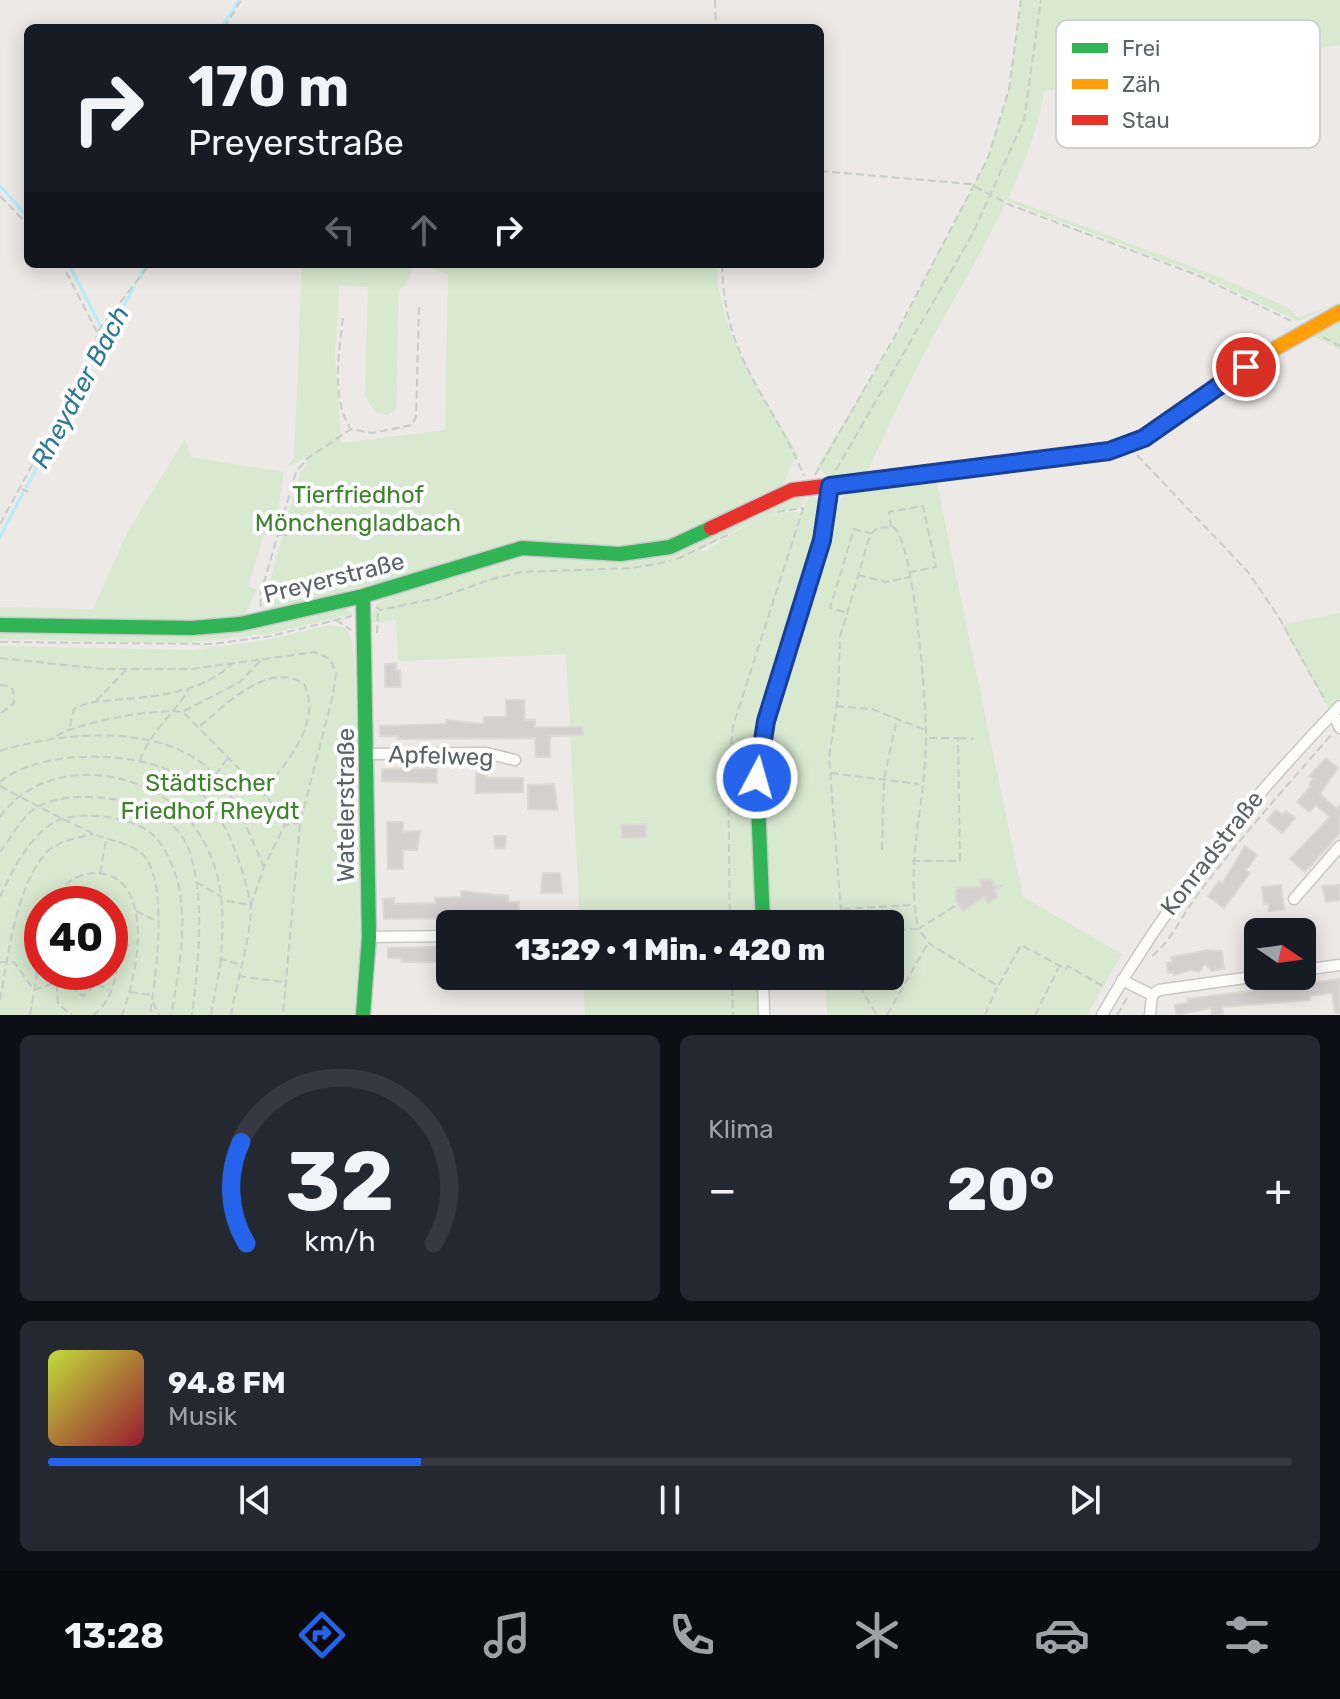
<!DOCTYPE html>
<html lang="de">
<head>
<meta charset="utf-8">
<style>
  body { margin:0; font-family:Rubik,sans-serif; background:#242831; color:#f1f3f6; height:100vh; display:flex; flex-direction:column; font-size:30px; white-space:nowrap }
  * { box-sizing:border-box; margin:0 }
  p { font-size:26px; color:#9ea1a6 }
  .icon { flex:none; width:44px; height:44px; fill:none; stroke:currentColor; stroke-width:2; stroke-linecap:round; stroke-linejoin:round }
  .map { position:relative; height:1015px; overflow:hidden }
  .details { display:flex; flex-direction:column; gap:20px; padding:20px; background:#0d0f14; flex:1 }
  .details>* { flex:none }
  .guide { position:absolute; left:24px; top:24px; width:800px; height:244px; border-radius:12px; box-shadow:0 4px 20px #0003; background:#171b24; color:#f1f3f6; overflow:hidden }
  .needle { width:52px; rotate:103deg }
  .buttons { position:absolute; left:1244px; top:918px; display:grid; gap:16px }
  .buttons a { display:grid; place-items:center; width:72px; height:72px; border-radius:12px; background:#171b24; box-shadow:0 4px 20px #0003; font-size:40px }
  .speed { position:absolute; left:24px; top:886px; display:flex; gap:16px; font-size:40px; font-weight:700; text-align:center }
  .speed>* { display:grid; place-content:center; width:104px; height:104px; border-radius:50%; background:#171b24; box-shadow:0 4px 20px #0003; line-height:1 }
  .speed .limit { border:12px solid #d22; background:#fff; color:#111 }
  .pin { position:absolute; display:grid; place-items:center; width:68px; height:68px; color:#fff; margin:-34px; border:4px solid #fff; border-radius:50%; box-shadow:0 2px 8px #0007 }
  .me { position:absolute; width:88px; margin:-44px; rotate:6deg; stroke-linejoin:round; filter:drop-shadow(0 0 6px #0008) }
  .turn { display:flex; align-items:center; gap:28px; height:168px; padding:0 32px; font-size:36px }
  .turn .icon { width:104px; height:104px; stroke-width:2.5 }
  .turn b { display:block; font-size:56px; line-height:68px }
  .lanes { display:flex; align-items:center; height:76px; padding:0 32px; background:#0003; justify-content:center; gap:40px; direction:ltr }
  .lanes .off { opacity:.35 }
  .big { font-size:60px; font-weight:800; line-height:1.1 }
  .details .widget { flex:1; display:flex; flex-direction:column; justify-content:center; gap:12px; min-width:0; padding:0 28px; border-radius:12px; background:#242831 }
  .details .dial { align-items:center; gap:0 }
  .dial svg { height:208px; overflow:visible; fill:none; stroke:#363941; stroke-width:7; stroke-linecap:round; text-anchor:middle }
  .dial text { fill:#f1f3f6; stroke:none }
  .song { display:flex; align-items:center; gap:24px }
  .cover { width:96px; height:96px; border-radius:12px; background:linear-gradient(135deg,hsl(70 70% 55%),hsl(350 70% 35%)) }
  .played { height:8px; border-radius:4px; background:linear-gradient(90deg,#2563eb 30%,#363941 30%) }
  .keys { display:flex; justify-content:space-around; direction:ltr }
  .heat { display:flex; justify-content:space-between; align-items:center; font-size:44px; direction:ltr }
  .details .tiles { flex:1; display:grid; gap:20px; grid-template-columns:1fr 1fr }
  .widget:last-child { grid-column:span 2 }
  .trip { position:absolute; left:436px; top:910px; width:468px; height:80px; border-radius:12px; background:#171b24; box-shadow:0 4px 20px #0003; font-weight:800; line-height:80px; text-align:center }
  .tab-bar { display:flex; height:128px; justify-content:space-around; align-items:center; background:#090b0e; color:#9ea1a6 }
  .tab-bar .icon { width:56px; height:56px }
  .tab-bar .active { color:#2563eb }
  .tab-bar b { font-size:36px; color:#f1f3f6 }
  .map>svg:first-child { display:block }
</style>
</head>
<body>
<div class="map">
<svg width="1340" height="1015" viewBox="0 0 1340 1015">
  <rect width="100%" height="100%" fill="#ece9e6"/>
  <path fill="#d8e9cf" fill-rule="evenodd" d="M1021,0H1340V45L1044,91C1034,167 971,268 934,335C909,381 887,430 864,478H831L816,468L892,343L988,158L1009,89Z
    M1008,198L1214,275L1289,308L1298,318L1340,302L1298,321L1197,273L1007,201Z
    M302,264H409L412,270L406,285L399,290L396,410L387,415L375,412L365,396L368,287L339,285L335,354L341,443L445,430L448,275L420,264H717C717,333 765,398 799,456L793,460L783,488L684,536L644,546L523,542L493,548L430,569L269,610L264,603L283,534L289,535L290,528L285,526L300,473L308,463L305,458L287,467L294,458Z
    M1340,319V350L1309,334Z
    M185,439L191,457L284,472L274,536L264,534L248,586L257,590L244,616L160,622L0,618V607L93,609L128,531Z
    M936,479L1023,897L1122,954L1087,1015H827L825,976H890V924H776L769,915L768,924H580L566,654L398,661L396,620L371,623L376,604L389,595L523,554L671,552L711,537L759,510L805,495L802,506C763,514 733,530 699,551H705C734,534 768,506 803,513L810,495L819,500L822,518L834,520L840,499L849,492Z
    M344,607L353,614L269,634L179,643L0,639V630L149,634Z
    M1340,613V698L1329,709L1282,625Z
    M330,625L346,628L352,640L355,678L360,940L354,1015H0V646L193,650L260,641ZM42,904H110V972H42Z
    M583,976H770V1015H585Z"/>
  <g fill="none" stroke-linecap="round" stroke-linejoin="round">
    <path stroke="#b9ecf8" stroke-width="3" d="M221,28L239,0
      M0,186L28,217
      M69,264L101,327
      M139,278L147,264
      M26,488L134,287
      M0,537L23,493"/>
  </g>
  <path fill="#d3d0cf" stroke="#dcd8d4" stroke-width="2" d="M396,663V670H400L401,687H385V664Z
    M506,700H524L525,720H535V727H582L583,735L550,736V757H536L535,738L397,739V736H380V726L446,724V720L484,724V717H506Z
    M1326,758L1338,768L1320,794L1337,809L1340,805V833L1305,872L1290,859L1330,817L1316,805L1309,812L1297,802L1311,786L1309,784L1313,779L1309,776Z
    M437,768V783L382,781V769Z
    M476,773H487V778H523V792L476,793Z
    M554,784L558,810L528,809V785Z
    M1276,810L1282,815L1286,811L1295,818L1282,833L1267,820Z
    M387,822H403V832L420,831L417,850H403V869H388Z
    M646,824V837L622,838L621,825Z
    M494,836H506L505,848H495Z
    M1245,846L1257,855L1246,870L1250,873L1224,908L1208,896L1219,881L1222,884Z
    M543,873H560L562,893H541Z
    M991,879L994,886H1001L995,890L997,897L988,903L984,897L963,911L956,901V888L981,887L980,880Z
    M1281,885L1284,909L1269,911V904H1264L1262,887Z
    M1340,885V900L1326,902L1322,886Z
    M461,891L508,896V902H519V911L470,912V918L384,919L383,899L394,898V904L435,903V898L461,897Z
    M1311,938L1313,956L1302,958V939Z
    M436,947L450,950V962H401V958H388V948Z
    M1209,950L1222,951L1224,969L1212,971L1205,964L1199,972L1191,970L1174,975L1173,972L1168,973L1167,962H1172L1171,957Z
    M544,976H562V987L544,988Z
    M1340,979V1013H1335L1332,993L1309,996L1310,1000L1222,1007L1223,1015H1212L1211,1008L1176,1015L1175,1005L1188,1003L1187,999Z"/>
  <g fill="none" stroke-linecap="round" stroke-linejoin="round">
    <g stroke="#c8c8c8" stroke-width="13">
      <path id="street" d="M1333,713L1340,728
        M368,754L486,753L515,760
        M1294,899L1340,846
        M369,937L450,936
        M1302,970L1340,965
        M763,976L764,1015
        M1122,980L1152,995L1159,990L1259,976
        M1102,1015C1168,900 1248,801 1340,706
        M1150,1015L1152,995"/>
    </g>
    <g stroke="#c7c8c8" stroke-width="17">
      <path id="fast" d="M363,596L369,937L363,1015
        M0,625L192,628L240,624L363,596L522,548L620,554L670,547L711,528
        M763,924L757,778L760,743L822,540L830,486"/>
    </g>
    <g stroke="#c7c8c8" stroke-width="17">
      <path id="slow" d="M957,470L1109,451L1144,438L1276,348L1340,312"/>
    </g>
    <g stroke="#c7c8c8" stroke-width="17">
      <path id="jam" d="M711,528L792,490L957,470"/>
    </g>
    <path stroke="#c7cdc8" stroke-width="2" stroke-dasharray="8 4" stroke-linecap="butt" d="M715,0L716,28
      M224,28L241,0
      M820,171L970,184L1010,205L1197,275L1293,322
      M0,196L28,225
      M722,264C724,361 770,394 804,476
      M343,318C339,352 331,397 350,428
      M98,331L150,264
      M1323,337L1340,346
      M1137,455L1248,572L1278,616L1326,702
      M836,470L972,235L1024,120L1041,0
      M815,475L895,336L988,158L1009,89L1021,0
      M22,489L28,492
      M777,512L803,508
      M0,524L95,350L97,332L62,264
      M891,527L889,512L923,506L936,567L911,572
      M279,535H289
      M677,559L732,533
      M858,575L886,582L910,577
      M261,607L260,596L296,472L308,458L351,429L372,433L412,425L416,417L419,307
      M376,607L380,610L438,598L492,579L522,572L633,568L670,561
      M844,612L830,608L854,529L870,533
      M336,620L351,630
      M377,633L378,611
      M0,642L213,644L271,636L352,616
      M0,658L102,669H191L315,652L330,659L336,674L333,695L300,823L283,1015
      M0,685L9,686L13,690L14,703L0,714
      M96,701L127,669
      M836,706L872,709L925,730
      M184,711L240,682L261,660
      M70,726L74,709L88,703C137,696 193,700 232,664
      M200,726C226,705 268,660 304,684C323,723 286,762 264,792
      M56,736C80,722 155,708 183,712L268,798L285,825
      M959,738L974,739
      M0,751C63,731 173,721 219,780C239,805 251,838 264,867
      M140,761C149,733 173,715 189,689
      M831,773L919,784
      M0,782C41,747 149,749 191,783C223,809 242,862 250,901C255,924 235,988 231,1015
      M0,786C31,803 62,819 94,834C108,840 128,843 140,852C171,876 155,980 150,1015
      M201,794L228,758
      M0,817C46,752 154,767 196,829C225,872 224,911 221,959L238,964
      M882,850L884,779L897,718
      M0,852C11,838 23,814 39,806C82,785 172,800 189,850C206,900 198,964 192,1015
      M912,861H960L958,738H927
      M100,873L106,840
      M196,882L222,897
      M0,897C11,873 28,838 53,823C76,809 131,816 152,834C163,843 171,861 176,876C189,917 179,973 171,1015
      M227,901L251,905L264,867L285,825L299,823
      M52,904C65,869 117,859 132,899C145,933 134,982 122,1015
      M955,906L918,929L930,944L998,986L1021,945L1066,969L1068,966L1106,988
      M843,909L912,905
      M136,911L156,921
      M730,924L728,774L733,726L805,503
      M842,924L829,758L838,698L840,637L870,535L877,528L893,527C914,537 927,711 926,741C925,809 905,857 918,929L890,930
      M110,950L134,944
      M1152,956C1172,940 1181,917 1196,897C1238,840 1285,788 1331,735
      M0,962H14L34,990L74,976
      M56,972L58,1004L72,1015
      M74,972L76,992L84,996L94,986L98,972
      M238,976L283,982
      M732,976L733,1015
      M853,976L877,1015
      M97,984L109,990
      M130,992L151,995
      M0,1000C8,958 16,884 47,852C59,840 78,838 93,834
      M153,1002L159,1015
      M30,1015L42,945
      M93,1015C117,1000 124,952 110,928
      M211,1015L221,960
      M887,1015L928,943
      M985,1015L997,987
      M1035,1015L1059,967
      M1117,1015L1128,996"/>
    <use href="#street" stroke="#fcfcfb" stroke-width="10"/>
    <use href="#fast" stroke="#30b455" stroke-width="14"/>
    <use href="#slow" stroke="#ff9f0a" stroke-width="14"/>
    <use href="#jam" stroke="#e5322d" stroke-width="14"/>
  </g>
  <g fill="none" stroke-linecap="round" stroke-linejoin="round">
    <g stroke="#184099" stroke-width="20">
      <path id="route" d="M757,778L766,721L822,540L830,486L1109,451L1144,438L1246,367"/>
    </g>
    <use href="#route" stroke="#2563eb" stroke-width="14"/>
  </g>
  <g text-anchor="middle" stroke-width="8" stroke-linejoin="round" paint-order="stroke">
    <g font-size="24" fill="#3d832c" stroke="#fff">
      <text x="358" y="503">Tierfriedhof<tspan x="358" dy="28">Mönchengladbach</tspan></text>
      <text x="210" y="791">Städtischer<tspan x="210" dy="28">Friedhof Rheydt</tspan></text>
    </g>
    <g font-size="24" fill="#5b6265" stroke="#fff">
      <text transform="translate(334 578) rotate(-14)" y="8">Preyerstraße</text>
      <text transform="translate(441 756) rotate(2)" y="8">Apfelweg</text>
      <text transform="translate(346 805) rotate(-90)" y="8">Watelerstraße</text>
      <text transform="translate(1212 853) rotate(-52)" y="8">Konradstraße</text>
    </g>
    <g font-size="26" font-style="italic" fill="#2e7995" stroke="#fff">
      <text transform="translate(80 387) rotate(-62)" y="9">Rheydter Bach</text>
    </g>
  </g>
  <rect x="1056" y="20" width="264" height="128" rx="12" fill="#fff" stroke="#ced0d1" stroke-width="2"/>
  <rect x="1072" y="43" width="36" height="10" fill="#30b455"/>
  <rect x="1072" y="79" width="36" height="10" fill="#ff9f0a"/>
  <rect x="1072" y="115" width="36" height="10" fill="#e5322d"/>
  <g font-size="22" fill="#5b6265">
    <text x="1122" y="56">Frei</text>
    <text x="1122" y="92">Zäh</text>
    <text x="1122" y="128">Stau</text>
  </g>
</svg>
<div class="buttons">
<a><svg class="needle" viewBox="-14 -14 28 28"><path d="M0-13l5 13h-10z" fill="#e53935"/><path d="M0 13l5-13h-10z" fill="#9ea1a6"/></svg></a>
</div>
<div class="speed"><div class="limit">40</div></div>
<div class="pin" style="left:1246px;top:367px;background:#d93025"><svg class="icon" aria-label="arrive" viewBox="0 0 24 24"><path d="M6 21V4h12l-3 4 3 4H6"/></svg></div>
<svg class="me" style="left:757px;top:778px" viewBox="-20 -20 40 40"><circle r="17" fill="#2563eb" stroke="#fff" stroke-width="3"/><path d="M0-11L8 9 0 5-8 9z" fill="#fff"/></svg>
<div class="trip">13:29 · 1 Min. · 420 m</div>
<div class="guide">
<div class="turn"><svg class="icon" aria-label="right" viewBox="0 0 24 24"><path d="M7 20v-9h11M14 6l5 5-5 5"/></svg><div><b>170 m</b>Preyerstraße</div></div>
<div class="lanes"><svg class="icon off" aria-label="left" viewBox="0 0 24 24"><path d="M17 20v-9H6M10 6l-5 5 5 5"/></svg><svg class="icon off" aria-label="ahead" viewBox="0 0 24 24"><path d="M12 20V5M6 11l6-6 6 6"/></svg><svg class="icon" aria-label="right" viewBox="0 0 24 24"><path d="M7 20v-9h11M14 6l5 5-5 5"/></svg></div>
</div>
</div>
<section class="details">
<div class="tiles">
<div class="widget dial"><svg viewBox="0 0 100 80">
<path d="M14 69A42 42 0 1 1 86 69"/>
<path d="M14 69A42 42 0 0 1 12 30" stroke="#2563eb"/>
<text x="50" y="56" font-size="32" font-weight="700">32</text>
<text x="50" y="72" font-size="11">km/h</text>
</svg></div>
<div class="widget"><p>Klima</p>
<div class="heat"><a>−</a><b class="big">20°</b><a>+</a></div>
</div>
<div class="widget">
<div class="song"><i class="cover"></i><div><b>94.8 FM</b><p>Musik</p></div></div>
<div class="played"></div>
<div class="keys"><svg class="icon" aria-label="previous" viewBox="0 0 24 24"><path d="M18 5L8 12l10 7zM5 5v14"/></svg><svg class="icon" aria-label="pause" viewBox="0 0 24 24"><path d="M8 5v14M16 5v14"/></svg><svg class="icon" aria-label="next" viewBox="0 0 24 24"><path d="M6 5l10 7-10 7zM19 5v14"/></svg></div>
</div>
</div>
</section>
<nav class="tab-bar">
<b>13:28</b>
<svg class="icon active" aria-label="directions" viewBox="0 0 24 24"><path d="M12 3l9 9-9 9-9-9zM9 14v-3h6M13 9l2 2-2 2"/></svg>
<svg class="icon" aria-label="music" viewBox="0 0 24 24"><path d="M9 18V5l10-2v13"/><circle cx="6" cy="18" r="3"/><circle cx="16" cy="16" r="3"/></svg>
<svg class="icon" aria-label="phone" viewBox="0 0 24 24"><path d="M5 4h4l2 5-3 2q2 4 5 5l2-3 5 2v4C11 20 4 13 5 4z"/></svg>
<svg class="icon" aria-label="climate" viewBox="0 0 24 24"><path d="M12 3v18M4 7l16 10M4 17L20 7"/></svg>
<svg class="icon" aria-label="car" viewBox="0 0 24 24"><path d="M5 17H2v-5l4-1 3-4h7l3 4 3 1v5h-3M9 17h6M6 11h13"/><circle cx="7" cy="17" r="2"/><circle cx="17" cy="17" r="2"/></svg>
<svg class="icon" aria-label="filters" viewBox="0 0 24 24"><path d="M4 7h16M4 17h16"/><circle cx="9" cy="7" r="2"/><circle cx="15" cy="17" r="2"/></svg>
</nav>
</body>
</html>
